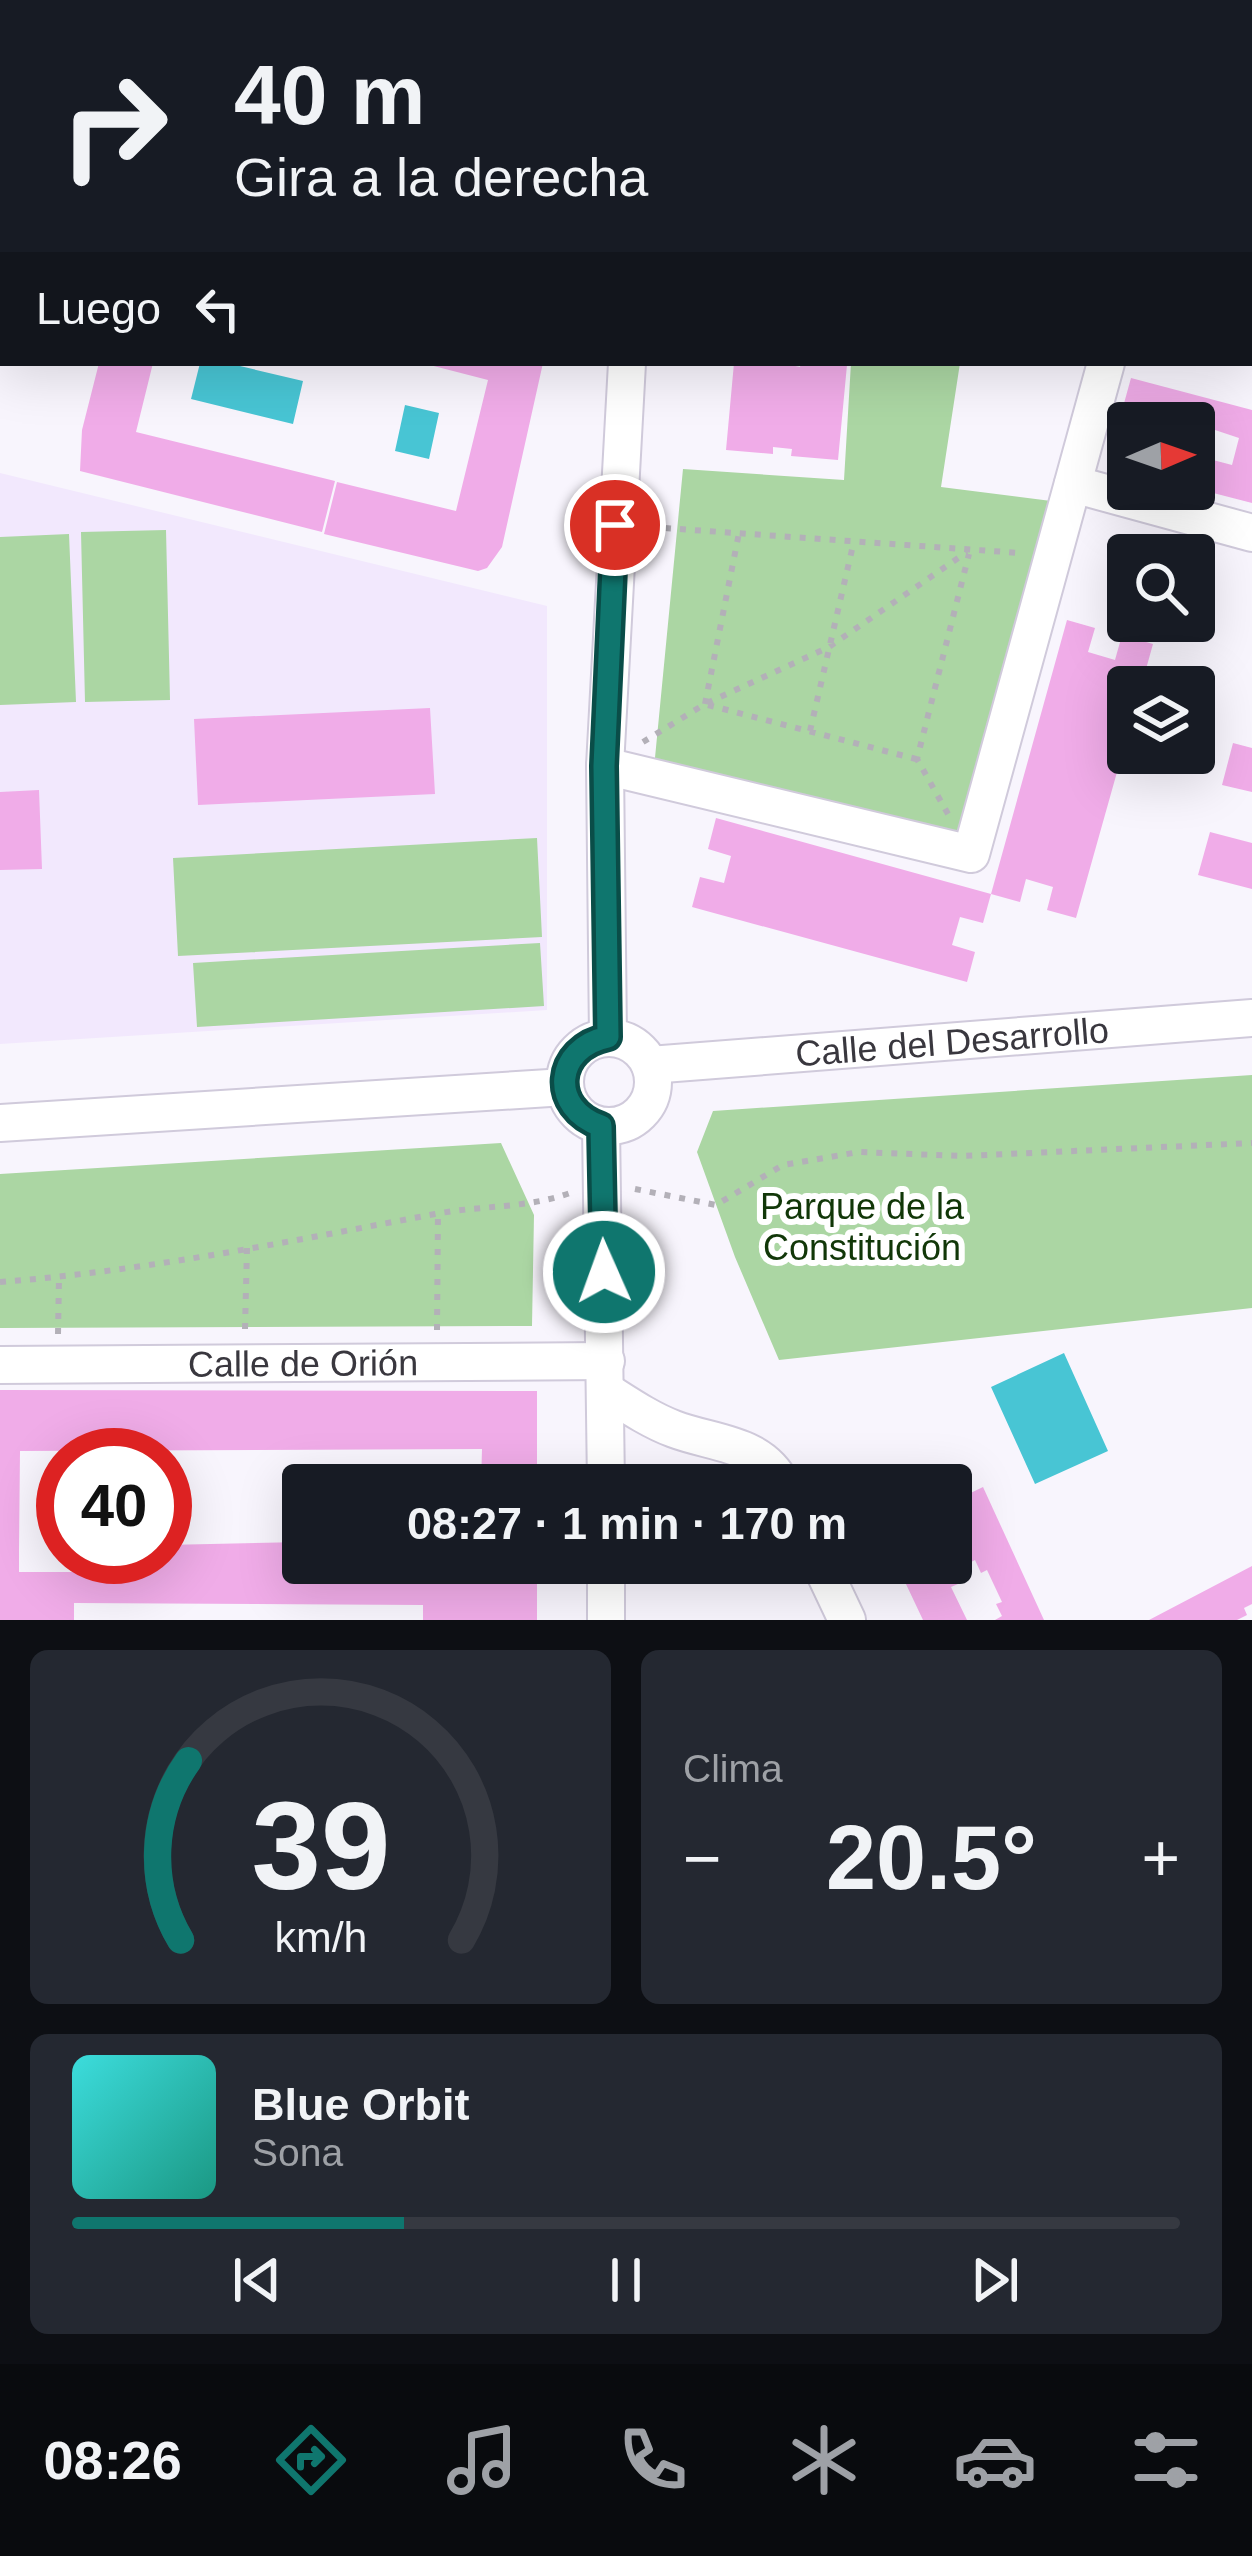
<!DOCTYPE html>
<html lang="es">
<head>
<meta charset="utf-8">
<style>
  body { margin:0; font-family:Arial,sans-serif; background:#242831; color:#f1f3f6; height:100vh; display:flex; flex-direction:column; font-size:45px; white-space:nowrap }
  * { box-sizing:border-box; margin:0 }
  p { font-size:39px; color:#9ea1a6 }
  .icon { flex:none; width:66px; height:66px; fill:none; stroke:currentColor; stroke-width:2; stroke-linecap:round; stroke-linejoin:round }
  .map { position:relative; height:1620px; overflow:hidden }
  .side { display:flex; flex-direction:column; gap:30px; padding:30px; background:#0d0f14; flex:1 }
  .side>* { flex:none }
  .guide { position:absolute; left:0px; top:0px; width:1254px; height:366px; box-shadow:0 12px 48px #0002; background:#171b24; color:#f1f3f6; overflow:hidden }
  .needle { width:78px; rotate:88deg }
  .buttons { position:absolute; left:1107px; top:402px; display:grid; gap:24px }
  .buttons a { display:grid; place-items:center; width:108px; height:108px; border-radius:12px; background:#171b24; box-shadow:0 12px 48px #0002; font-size:60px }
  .speed { position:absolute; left:36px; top:1428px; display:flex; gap:24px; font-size:60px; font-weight:700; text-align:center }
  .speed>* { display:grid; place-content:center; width:156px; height:156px; border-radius:50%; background:#171b24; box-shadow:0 12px 48px #0002; line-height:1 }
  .speed .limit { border:18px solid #d22; background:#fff; color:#111 }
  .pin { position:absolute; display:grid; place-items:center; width:102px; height:102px; color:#fff; margin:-51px; border:6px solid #fff; border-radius:50%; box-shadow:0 3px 12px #0007 }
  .me { position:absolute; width:132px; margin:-66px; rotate:358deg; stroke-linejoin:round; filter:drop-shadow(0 0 9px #0008) }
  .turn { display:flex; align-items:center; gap:42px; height:252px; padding:0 36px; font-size:54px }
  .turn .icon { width:156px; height:156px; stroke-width:2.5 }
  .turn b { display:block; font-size:84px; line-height:102px }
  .then { display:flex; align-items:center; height:114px; padding:0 36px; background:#0003; gap:24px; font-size:45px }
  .big { font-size:90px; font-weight:700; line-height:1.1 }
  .side .widget { flex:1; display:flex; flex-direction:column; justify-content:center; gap:18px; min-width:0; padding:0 42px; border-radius:18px; background:#242831 }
  .side .dial { align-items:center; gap:0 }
  .dial svg { height:312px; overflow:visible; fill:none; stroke:#363941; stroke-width:7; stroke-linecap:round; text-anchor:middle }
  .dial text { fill:#f1f3f6; stroke:none }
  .song { display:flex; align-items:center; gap:36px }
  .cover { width:144px; height:144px; border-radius:18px; background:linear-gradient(135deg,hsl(180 70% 55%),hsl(170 70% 35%)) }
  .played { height:12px; border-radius:6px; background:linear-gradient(90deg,#0f766e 30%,#363941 30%) }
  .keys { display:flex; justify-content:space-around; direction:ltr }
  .heat { display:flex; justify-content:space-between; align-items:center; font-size:66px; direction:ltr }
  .side .tiles { flex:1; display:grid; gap:30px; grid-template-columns:1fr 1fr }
  .widget:last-child { grid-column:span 2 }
  .trip { position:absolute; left:282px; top:1464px; width:690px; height:120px; border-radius:12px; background:#171b24; box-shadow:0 12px 48px #0002; font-weight:700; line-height:120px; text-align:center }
  .tabs { display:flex; height:192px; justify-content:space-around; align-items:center; background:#090b0e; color:#9ea1a6 }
  .tabs .icon { width:84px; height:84px }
  .tabs .active { color:#0f766e }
  .tabs b { font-size:54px; color:#f1f3f6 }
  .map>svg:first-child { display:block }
</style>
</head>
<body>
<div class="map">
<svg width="1252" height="1620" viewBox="0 0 1252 1620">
  <rect width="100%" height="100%" fill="#f8f5fd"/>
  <path fill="#f2e8fd" d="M0,473L547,606V1010L0,1044Z"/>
  <path fill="#abd6a3" d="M851,363H960L941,487L1059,502L965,842L654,768L683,469L844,480Z
    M166,530L170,700L85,702L81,532Z
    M69,534L76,702L0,705V537Z
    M537,838L542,937L178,956L173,858Z
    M540,943L544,1006L197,1027L193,963Z
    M1252,1075V1308L779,1360L735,1257L697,1152L713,1111Z
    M501,1143L534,1215L532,1326L0,1328V1174Z"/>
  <path fill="#48c5d4" d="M200,363H227L303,381L293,424L191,399Z
    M405,405L439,413L429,459L395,451Z
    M1064,1353L1108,1451L1035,1484L991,1387Z"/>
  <path fill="#f0ace8" d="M99,363H153L136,432L335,481L322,532L80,471L82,430Z
    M422,363H543L502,547L487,568L478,571L324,534L337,482L456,511L488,380Z
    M734,363H781L800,367L801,363L847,365L838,460L791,456L792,449L773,447V454L726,450Z
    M1131,378L1252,410V503L1194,488V455L1232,465L1239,438L1194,423H1143L1145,413L1123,407Z
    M1116,435L1128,438V470L1108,465Z
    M1067,620L1095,628L1088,652L1115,660L1122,635L1153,644L1141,687H1128V733L1076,918L1047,910L1053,887L1026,879L1020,902L991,894Z
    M430,708L435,794L198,805L194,719Z
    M1233,743L1252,748V792L1222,785Z
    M39,790L42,869L0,870V792Z
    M716,818L991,894L983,923L960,917L952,945L975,952L967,982L692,907L700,877L724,883L731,856L708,849Z
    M1210,832L1252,843V889L1198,875Z
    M0,1390L537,1391V1485H481L482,1449L20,1451L19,1550V1572H75V1557H165V1545L303,1542V1563H424V1572H479V1563H537V1620H423V1605L74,1603V1620H0Z
    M983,1487L1044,1620H995L1002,1616L996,1604L1002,1602L987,1570L981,1573L975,1560L951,1572L958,1584L951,1587L967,1620H923L896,1563H951V1531L959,1527L953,1515L959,1512L954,1501Z
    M1252,1566V1604L1244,1608L1247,1615L1237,1620H1149Z"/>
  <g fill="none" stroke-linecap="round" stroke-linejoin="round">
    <g stroke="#d0cadb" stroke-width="40">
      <g id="minor">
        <path d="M312,3L313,0"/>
        <path d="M708,3L709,0"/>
        <path d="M0,114L3,115"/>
        <path d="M1251,338H1252"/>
        <path d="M1073,484L1252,533"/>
        <path d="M605,766L971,854L1106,363"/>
        <circle cx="609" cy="1082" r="44"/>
        <path d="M608,1038L605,766L627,363"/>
        <path id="s1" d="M650,1065L1252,1018"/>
        <path d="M0,1123L565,1087"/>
        <path d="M601,1126L606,1485"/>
        <path id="s2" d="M0,1365L606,1361"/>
        <path d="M606,1391C628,1405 650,1420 674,1429C713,1444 761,1442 782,1485"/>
        <path d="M606,1563V1620"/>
        <path d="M820,1563L847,1620"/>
      </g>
    </g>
    <path stroke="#b3b0b8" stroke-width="6" stroke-dasharray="6 9" stroke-linecap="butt" d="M650,527L1020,553
      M705,704L739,533
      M708,705L916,759
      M810,731L854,541
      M643,742L705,704L829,647L967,552
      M948,814L917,759L969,554
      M635,1189L716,1205L783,1165L859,1152L963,1156L1252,1143
      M0,1282C146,1271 291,1241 435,1214C482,1205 524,1209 570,1193
      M245,1329L247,1248
      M437,1330L438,1214
      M58,1334L59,1278"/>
    <use href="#minor" stroke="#fff" stroke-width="36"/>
  </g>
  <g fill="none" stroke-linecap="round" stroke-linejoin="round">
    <g stroke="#0a4d48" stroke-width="30">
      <path id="route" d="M604,1272L601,1126C549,1108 554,1048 608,1037L604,766L615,525"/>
    </g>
    <use href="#route" stroke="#0f766e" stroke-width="21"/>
  </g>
  <g text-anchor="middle" stroke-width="12" stroke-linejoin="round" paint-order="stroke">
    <g font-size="36" fill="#39373e" stroke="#fff">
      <text dy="13" stroke="none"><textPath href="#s1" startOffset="303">Calle del Desarrollo</textPath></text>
      <text dy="13" stroke="none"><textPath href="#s2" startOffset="303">Calle de Orión</textPath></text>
    </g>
    <g font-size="36" fill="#113708" stroke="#fff">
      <text x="862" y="1219">Parque de la<tspan x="862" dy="41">Constitución</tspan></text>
    </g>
  </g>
</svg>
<div class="buttons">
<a><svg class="needle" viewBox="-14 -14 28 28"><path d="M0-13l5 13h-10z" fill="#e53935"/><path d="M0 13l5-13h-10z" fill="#9ea1a6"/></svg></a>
<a><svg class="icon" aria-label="search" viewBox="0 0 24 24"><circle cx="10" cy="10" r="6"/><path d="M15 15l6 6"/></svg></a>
<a><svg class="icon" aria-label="layers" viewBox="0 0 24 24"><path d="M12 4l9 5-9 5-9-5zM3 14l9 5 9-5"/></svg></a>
</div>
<div class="speed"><div class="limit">40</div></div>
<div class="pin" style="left:615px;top:525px;background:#d93025"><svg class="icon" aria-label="arrive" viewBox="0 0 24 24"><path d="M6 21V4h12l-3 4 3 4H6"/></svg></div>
<svg class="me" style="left:604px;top:1272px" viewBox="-20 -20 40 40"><circle r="17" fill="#0f766e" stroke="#fff" stroke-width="3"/><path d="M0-11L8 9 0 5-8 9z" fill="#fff"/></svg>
<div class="trip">08:27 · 1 min · 170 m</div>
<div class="guide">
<div class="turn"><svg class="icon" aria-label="right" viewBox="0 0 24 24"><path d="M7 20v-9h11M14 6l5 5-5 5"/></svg><div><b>40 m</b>Gira a la derecha</div></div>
<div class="then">Luego<svg class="icon" aria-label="left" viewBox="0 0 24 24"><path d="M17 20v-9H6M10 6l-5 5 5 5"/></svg></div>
</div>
</div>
<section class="side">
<div class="tiles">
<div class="widget dial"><svg viewBox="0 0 100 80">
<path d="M14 69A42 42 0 1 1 86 69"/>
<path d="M14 69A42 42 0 0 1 16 23" stroke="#0f766e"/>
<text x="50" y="56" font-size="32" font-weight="700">39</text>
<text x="50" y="72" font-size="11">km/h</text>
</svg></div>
<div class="widget"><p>Clima</p>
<div class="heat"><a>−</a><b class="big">20.5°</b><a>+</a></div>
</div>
<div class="widget">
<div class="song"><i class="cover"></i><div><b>Blue Orbit</b><p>Sona</p></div></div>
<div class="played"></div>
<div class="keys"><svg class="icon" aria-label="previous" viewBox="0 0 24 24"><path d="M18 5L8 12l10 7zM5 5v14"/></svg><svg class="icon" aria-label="pause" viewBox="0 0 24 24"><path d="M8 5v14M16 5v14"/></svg><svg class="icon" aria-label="next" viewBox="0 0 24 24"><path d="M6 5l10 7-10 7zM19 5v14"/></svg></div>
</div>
</div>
</section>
<nav class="tabs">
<b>08:26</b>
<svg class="icon active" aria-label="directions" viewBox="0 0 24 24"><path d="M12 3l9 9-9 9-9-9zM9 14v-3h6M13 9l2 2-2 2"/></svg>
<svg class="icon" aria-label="music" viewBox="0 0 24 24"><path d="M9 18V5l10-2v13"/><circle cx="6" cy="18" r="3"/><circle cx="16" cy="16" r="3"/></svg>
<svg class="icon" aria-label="phone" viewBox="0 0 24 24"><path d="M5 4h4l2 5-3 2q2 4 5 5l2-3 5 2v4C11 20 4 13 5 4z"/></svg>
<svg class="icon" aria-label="climate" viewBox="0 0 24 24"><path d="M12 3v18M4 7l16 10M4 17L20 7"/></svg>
<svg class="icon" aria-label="car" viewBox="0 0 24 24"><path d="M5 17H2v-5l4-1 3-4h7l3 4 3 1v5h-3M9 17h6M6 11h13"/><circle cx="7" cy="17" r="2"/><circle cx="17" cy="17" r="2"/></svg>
<svg class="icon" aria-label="filters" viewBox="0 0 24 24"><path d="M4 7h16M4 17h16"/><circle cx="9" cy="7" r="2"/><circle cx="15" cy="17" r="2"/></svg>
</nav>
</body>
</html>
